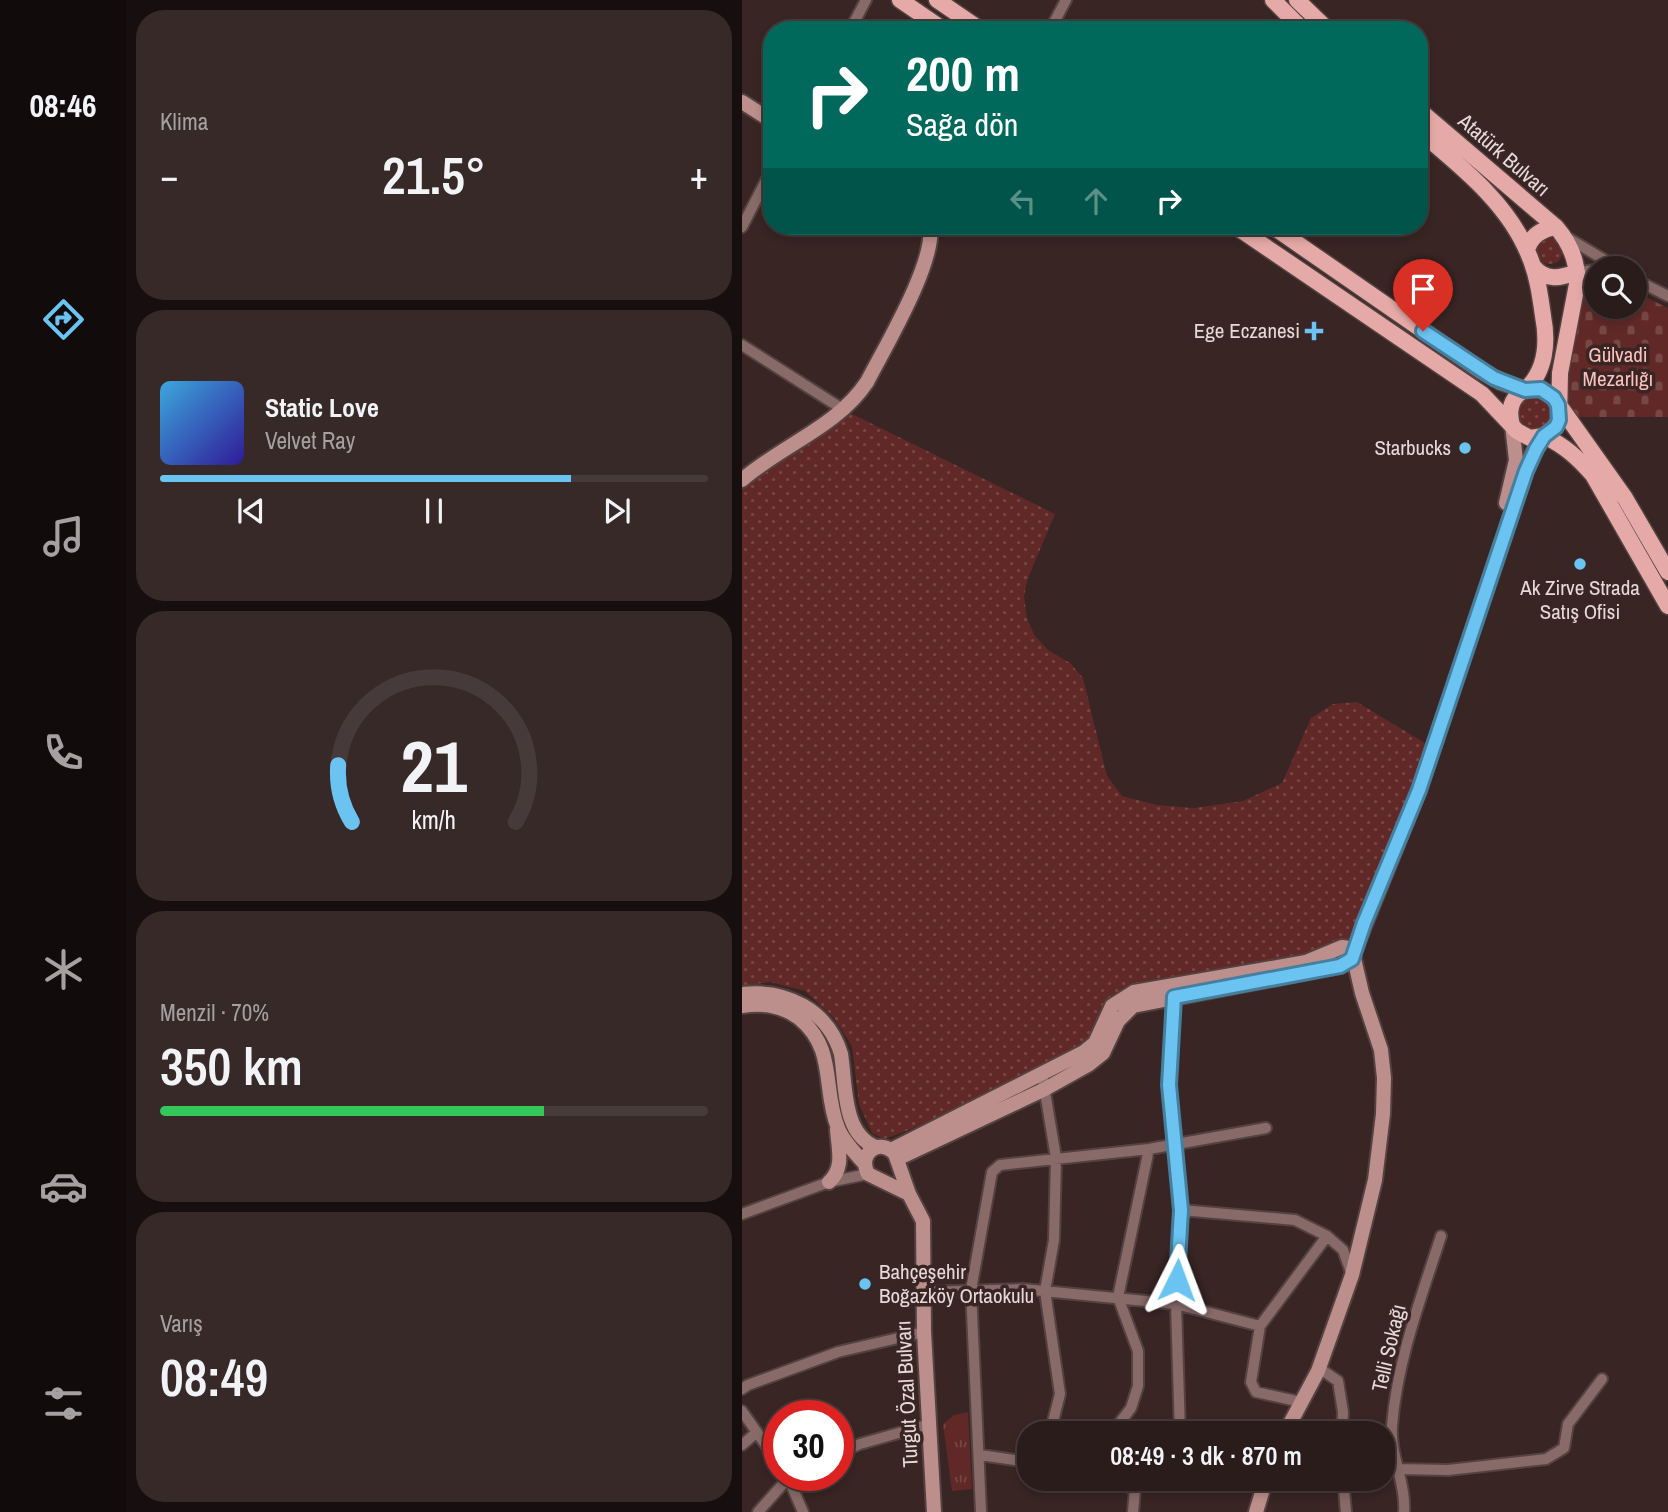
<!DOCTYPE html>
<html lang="tr">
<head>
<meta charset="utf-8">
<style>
  body { margin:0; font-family:"Archivo Narrow",sans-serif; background:#362928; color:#f1f3f6; height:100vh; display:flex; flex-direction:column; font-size:26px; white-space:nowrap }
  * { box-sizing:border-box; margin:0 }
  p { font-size:23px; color:#a5a1a3 }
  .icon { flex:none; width:38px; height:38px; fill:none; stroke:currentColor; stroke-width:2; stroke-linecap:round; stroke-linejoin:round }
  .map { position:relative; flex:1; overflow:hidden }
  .sheet { display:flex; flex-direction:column; gap:10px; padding:10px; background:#170f0f; width:616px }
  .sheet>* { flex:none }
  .top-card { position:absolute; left:21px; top:21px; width:665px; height:214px; border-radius:28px; box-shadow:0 4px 10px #0003,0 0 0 2px #463a3a; background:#00695c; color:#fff; overflow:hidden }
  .controls { position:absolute; left:842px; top:256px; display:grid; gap:14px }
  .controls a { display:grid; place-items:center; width:63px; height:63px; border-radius:50%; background:#2a1c1b; box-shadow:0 4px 10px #0003,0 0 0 2px #463a3a; font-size:35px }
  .speed { position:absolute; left:21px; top:1400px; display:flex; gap:14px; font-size:35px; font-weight:700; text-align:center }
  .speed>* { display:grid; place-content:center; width:91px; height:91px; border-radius:50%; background:#2a1c1b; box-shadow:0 4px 10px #0003,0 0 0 2px #463a3a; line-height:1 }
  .speed .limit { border:10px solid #d22; background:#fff; color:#111 }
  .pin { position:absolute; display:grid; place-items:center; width:60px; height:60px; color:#fff; margin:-72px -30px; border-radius:50% 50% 50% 0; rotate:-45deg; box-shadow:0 0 7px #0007 }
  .pin .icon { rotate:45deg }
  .me { position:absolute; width:77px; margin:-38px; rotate:3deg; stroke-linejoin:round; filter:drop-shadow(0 0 5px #0008) }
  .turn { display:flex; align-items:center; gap:24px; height:147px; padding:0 28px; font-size:32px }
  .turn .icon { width:91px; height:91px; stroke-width:2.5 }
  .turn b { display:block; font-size:49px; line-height:60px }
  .lanes { display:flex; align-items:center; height:66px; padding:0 28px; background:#0003; justify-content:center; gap:35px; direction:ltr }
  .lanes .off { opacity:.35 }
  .big { font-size:52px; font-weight:600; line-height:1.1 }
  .sheet .widget { flex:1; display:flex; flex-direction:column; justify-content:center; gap:10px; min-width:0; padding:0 24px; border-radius:28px; background:#362928 }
  .sheet .dial { align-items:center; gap:0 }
  .dial svg { height:182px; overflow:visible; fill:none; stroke:#463a3a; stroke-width:7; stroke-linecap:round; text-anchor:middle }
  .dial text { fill:#f1f3f6; stroke:none }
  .song { display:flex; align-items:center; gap:21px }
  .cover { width:84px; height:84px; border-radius:10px; background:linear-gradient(135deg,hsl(200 70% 55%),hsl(250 70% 35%)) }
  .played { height:7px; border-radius:4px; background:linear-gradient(90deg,#6ac3f1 75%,#463a3a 75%) }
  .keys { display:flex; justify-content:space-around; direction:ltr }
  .heat { display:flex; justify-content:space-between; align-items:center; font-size:38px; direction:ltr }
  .charge { height:10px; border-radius:5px; background:linear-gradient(90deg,#34c759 70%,#463a3a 0) }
  .trip { position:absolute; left:275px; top:1421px; width:378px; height:70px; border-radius:28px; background:#2a1c1b; box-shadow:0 4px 10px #0003,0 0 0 2px #463a3a; font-weight:600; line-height:70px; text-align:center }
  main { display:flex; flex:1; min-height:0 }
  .tabs { display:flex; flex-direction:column; width:126px; justify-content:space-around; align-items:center; background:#110b0b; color:#a5a1a3 }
  .tabs .icon { width:49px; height:49px }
  .tabs .current { color:#6ac3f1 }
  .tabs b { font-size:32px; color:#f1f3f6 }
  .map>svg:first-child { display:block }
</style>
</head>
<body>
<main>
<nav class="tabs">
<b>08:46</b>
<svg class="icon current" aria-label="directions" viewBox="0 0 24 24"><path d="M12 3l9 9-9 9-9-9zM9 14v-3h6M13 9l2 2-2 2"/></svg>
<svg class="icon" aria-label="music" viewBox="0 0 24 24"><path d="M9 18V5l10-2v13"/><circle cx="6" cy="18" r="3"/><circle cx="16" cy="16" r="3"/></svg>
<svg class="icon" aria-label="phone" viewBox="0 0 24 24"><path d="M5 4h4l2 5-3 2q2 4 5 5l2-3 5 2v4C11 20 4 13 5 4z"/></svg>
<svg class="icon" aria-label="climate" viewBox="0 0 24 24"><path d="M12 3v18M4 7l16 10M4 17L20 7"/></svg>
<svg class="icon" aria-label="car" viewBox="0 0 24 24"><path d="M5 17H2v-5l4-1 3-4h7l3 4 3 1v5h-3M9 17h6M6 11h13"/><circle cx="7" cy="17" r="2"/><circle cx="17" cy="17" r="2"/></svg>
<svg class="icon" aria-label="filters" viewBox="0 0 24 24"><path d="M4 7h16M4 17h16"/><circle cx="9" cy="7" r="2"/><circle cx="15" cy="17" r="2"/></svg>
</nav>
<section class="sheet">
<div class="widget"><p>Klima</p>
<div class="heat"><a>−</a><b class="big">21.5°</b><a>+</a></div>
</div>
<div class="widget">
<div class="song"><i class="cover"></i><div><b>Static Love</b><p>Velvet Ray</p></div></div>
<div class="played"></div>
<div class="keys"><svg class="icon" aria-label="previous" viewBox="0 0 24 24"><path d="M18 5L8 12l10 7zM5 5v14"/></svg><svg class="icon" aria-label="pause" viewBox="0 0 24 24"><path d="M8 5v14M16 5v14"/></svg><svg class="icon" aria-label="next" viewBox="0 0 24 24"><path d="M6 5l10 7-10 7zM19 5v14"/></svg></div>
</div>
<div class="widget dial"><svg viewBox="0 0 100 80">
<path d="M14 69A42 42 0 1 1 86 69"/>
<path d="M14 69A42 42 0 0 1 8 44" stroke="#6ac3f1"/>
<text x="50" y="56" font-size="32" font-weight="700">21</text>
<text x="50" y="72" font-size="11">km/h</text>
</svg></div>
<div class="widget"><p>Menzil · 70%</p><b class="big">350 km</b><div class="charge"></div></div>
<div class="widget"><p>Varış</p><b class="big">08:49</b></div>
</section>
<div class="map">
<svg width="926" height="1512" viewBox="0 0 926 1512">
  <defs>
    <pattern id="grass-dots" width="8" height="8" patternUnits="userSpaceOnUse" patternTransform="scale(1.75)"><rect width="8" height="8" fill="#602928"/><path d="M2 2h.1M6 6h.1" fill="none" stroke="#774746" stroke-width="1.8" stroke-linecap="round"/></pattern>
    <pattern id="cemetery-stones" width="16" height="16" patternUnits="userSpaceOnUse" patternTransform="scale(1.75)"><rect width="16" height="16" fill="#602928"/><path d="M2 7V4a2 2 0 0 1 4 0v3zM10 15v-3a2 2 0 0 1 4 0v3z" fill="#774746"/></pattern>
    <pattern id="park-tufts" width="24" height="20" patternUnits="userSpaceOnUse" patternTransform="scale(1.75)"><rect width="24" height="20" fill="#602928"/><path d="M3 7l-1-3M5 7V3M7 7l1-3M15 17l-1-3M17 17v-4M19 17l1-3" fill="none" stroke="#774746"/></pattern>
  </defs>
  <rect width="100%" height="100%" fill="#382524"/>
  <path fill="url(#grass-dots)" d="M795 251a13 13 0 1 1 26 0a13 13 0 1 1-26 0Z
    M776 414a17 17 0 1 1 34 0a17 17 0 1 1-34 0Z
    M102,410L313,514L286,578L282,596L285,619L293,636L306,650L328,663L341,678L365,776L380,796L415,805L452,808L501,801L540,783L569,718L591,704L615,702L691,748L622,923L600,947L383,996L359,1032L300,1074L159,1133L142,1139L130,1133L117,1104L110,1046L91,1017L63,991L28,982L0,986V480Z"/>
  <path fill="url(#cemetery-stones)" d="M854,278V306H892L893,292L926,308V417H833L824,402L822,391L841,290L844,283Z"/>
  <path fill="url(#park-tufts)" d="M226,1412L230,1489L210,1491L201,1424L212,1415Z"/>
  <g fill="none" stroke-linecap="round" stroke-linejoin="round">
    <g stroke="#544241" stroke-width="14">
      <path id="street" d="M108,30L124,0
        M308,30L324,0
        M0,227L30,169
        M821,235L876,268
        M835,272L854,270
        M892,279L926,296
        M0,345L102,410
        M300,1074L314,1158L312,1240L303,1291L318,1394L308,1433
        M439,1210L553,1220L585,1236L601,1250L610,1275
        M0,1214L87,1182L126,1174
        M182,1292L281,1289L434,1304L439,1210L427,1085L432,993
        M577,1368L596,1381L601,1412L600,1433
        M0,1389L6,1385L96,1352L182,1332
        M559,1402L514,1392L509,1382L518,1326L585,1236
        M0,1411L37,1464
        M370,1433L389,1408L396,1386V1351L376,1297L407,1149
        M438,1433L434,1304L518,1326
        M0,1445L15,1432
        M96,1454L118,1444L188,1424
        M238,1455L287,1462
        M655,1469L706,1470L804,1459L822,1448L826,1424L860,1379
        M45,1475L61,1512
        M363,1479L393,1489L391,1512
        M601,1479L604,1512
        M393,1489L408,1479
        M16,1512L49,1475
        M239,1512L229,1290L250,1172L258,1165L407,1149L524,1128
        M662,1512C664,1483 648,1455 650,1426C655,1361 679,1298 699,1236"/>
    </g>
    <g stroke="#544241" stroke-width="18">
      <path id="secondary" d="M0,102L30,121
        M0,480C40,445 95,427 125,382C143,347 194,262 188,226
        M764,503L774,460L770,425
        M0,994C44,989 86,1010 99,1054C104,1084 100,1134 134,1147
        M0,1006C21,1003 39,1005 57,1018C95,1049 80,1089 96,1128C101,1141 113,1153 122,1163
        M149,1150L342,1052L353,1043L370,1006L392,992L564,962L600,947C620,948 609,962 598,966L391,1006L376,1021L361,1053L346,1065L303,1089L155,1159
        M87,1182C103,1168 96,1148 95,1129
        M167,1194L126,1174C115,1153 138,1137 153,1154L167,1194L181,1221L182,1332L192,1512
        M543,1433L576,1371L610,1275L633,1180L641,1114L642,1078L639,1050L620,993L611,954L677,790L784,471L791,453L802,436
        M514,1512L524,1479"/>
    </g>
    <g stroke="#544241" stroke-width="19">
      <path id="primary" d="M158,0L202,30
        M195,0L239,30
        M531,0L561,30
        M555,0L586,30
        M677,131C718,166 765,202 786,253C795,273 798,294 801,316C806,342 804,371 783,390
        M493,226L740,394L775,431L788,438L802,436L809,432L817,420L818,373L835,284C836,262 828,243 814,227L677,110
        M530,226L738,370L759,382L783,390
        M785,250C789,235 800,229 814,227
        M791,266C804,282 819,278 835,272
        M770,425C761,395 789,377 812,398L883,498L926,572
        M802,436C823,446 836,458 851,475L926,606"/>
    </g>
    <use href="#street" stroke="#886b69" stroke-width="10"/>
    <use href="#secondary" stroke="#bd8f8c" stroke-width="14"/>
    <use href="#primary" stroke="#e5aaa7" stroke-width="16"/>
  </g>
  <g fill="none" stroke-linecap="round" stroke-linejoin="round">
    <g stroke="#457f9d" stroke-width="18">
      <path id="route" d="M435,1280L439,1210L427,1085L432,997L598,966L610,959L622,923L677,790L784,471L794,449L802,436L814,427L817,420L816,405L812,398L799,389L783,390L752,378L681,331"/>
    </g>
    <use href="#route" stroke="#6ac3f1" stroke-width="12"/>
  </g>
  <g fill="#6ac3f1" stroke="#382524" stroke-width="2.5">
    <path d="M568.5 320.5h7v7h7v7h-7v7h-7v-7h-7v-7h7z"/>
    <circle cx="723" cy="448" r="7"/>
    <circle cx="838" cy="564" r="7"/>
    <circle cx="123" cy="1284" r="7"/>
  </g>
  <g text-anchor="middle" stroke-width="7" stroke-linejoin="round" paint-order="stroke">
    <g font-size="21" fill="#e6d9d8" stroke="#382524">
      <text transform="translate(762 155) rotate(41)" y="7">Atatürk Bulvarı</text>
      <text transform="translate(647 1348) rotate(-77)" y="7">Telli Sokağı</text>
      <text transform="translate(165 1394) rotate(-93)" y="7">Turgut Özal Bulvarı</text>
    </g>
    <g font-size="21" fill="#e6d9d8" stroke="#382524" text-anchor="end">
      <text x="558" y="338">Ege Eczanesi</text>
      <text x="709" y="455">Starbucks</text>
      <text x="838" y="595" text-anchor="middle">Ak Zirve Strada<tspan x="838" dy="24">Satış Ofisi</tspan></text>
      <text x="137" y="1279" text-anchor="start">Bahçeşehir<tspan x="137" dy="24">Boğazköy Ortaokulu</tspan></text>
    </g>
    <g font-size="21" fill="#fbc1bd" stroke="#382524">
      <text x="876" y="362">Gülvadi<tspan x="876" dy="24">Mezarlığı</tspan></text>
    </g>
  </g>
</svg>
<div class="controls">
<a><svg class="icon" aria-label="search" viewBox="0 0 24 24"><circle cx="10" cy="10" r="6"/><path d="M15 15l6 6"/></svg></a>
</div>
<div class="speed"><div class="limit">30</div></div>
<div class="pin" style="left:681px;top:331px;background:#d93025"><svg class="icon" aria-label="arrive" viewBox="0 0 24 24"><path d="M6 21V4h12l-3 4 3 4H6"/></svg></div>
<svg class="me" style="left:435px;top:1280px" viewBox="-20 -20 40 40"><path d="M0-17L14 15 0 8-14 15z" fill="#6ac3f1" stroke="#fff" stroke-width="4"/></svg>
<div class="trip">08:49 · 3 dk · 870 m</div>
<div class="top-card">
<div class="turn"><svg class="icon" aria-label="right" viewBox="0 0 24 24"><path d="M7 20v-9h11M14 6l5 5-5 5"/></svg><div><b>200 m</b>Sağa dön</div></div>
<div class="lanes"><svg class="icon off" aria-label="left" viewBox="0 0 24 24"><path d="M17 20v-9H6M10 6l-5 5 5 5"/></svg><svg class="icon off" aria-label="ahead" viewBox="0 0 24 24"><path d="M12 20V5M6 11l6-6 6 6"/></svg><svg class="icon" aria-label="right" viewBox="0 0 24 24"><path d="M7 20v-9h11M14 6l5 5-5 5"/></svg></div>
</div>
</div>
</main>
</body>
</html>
